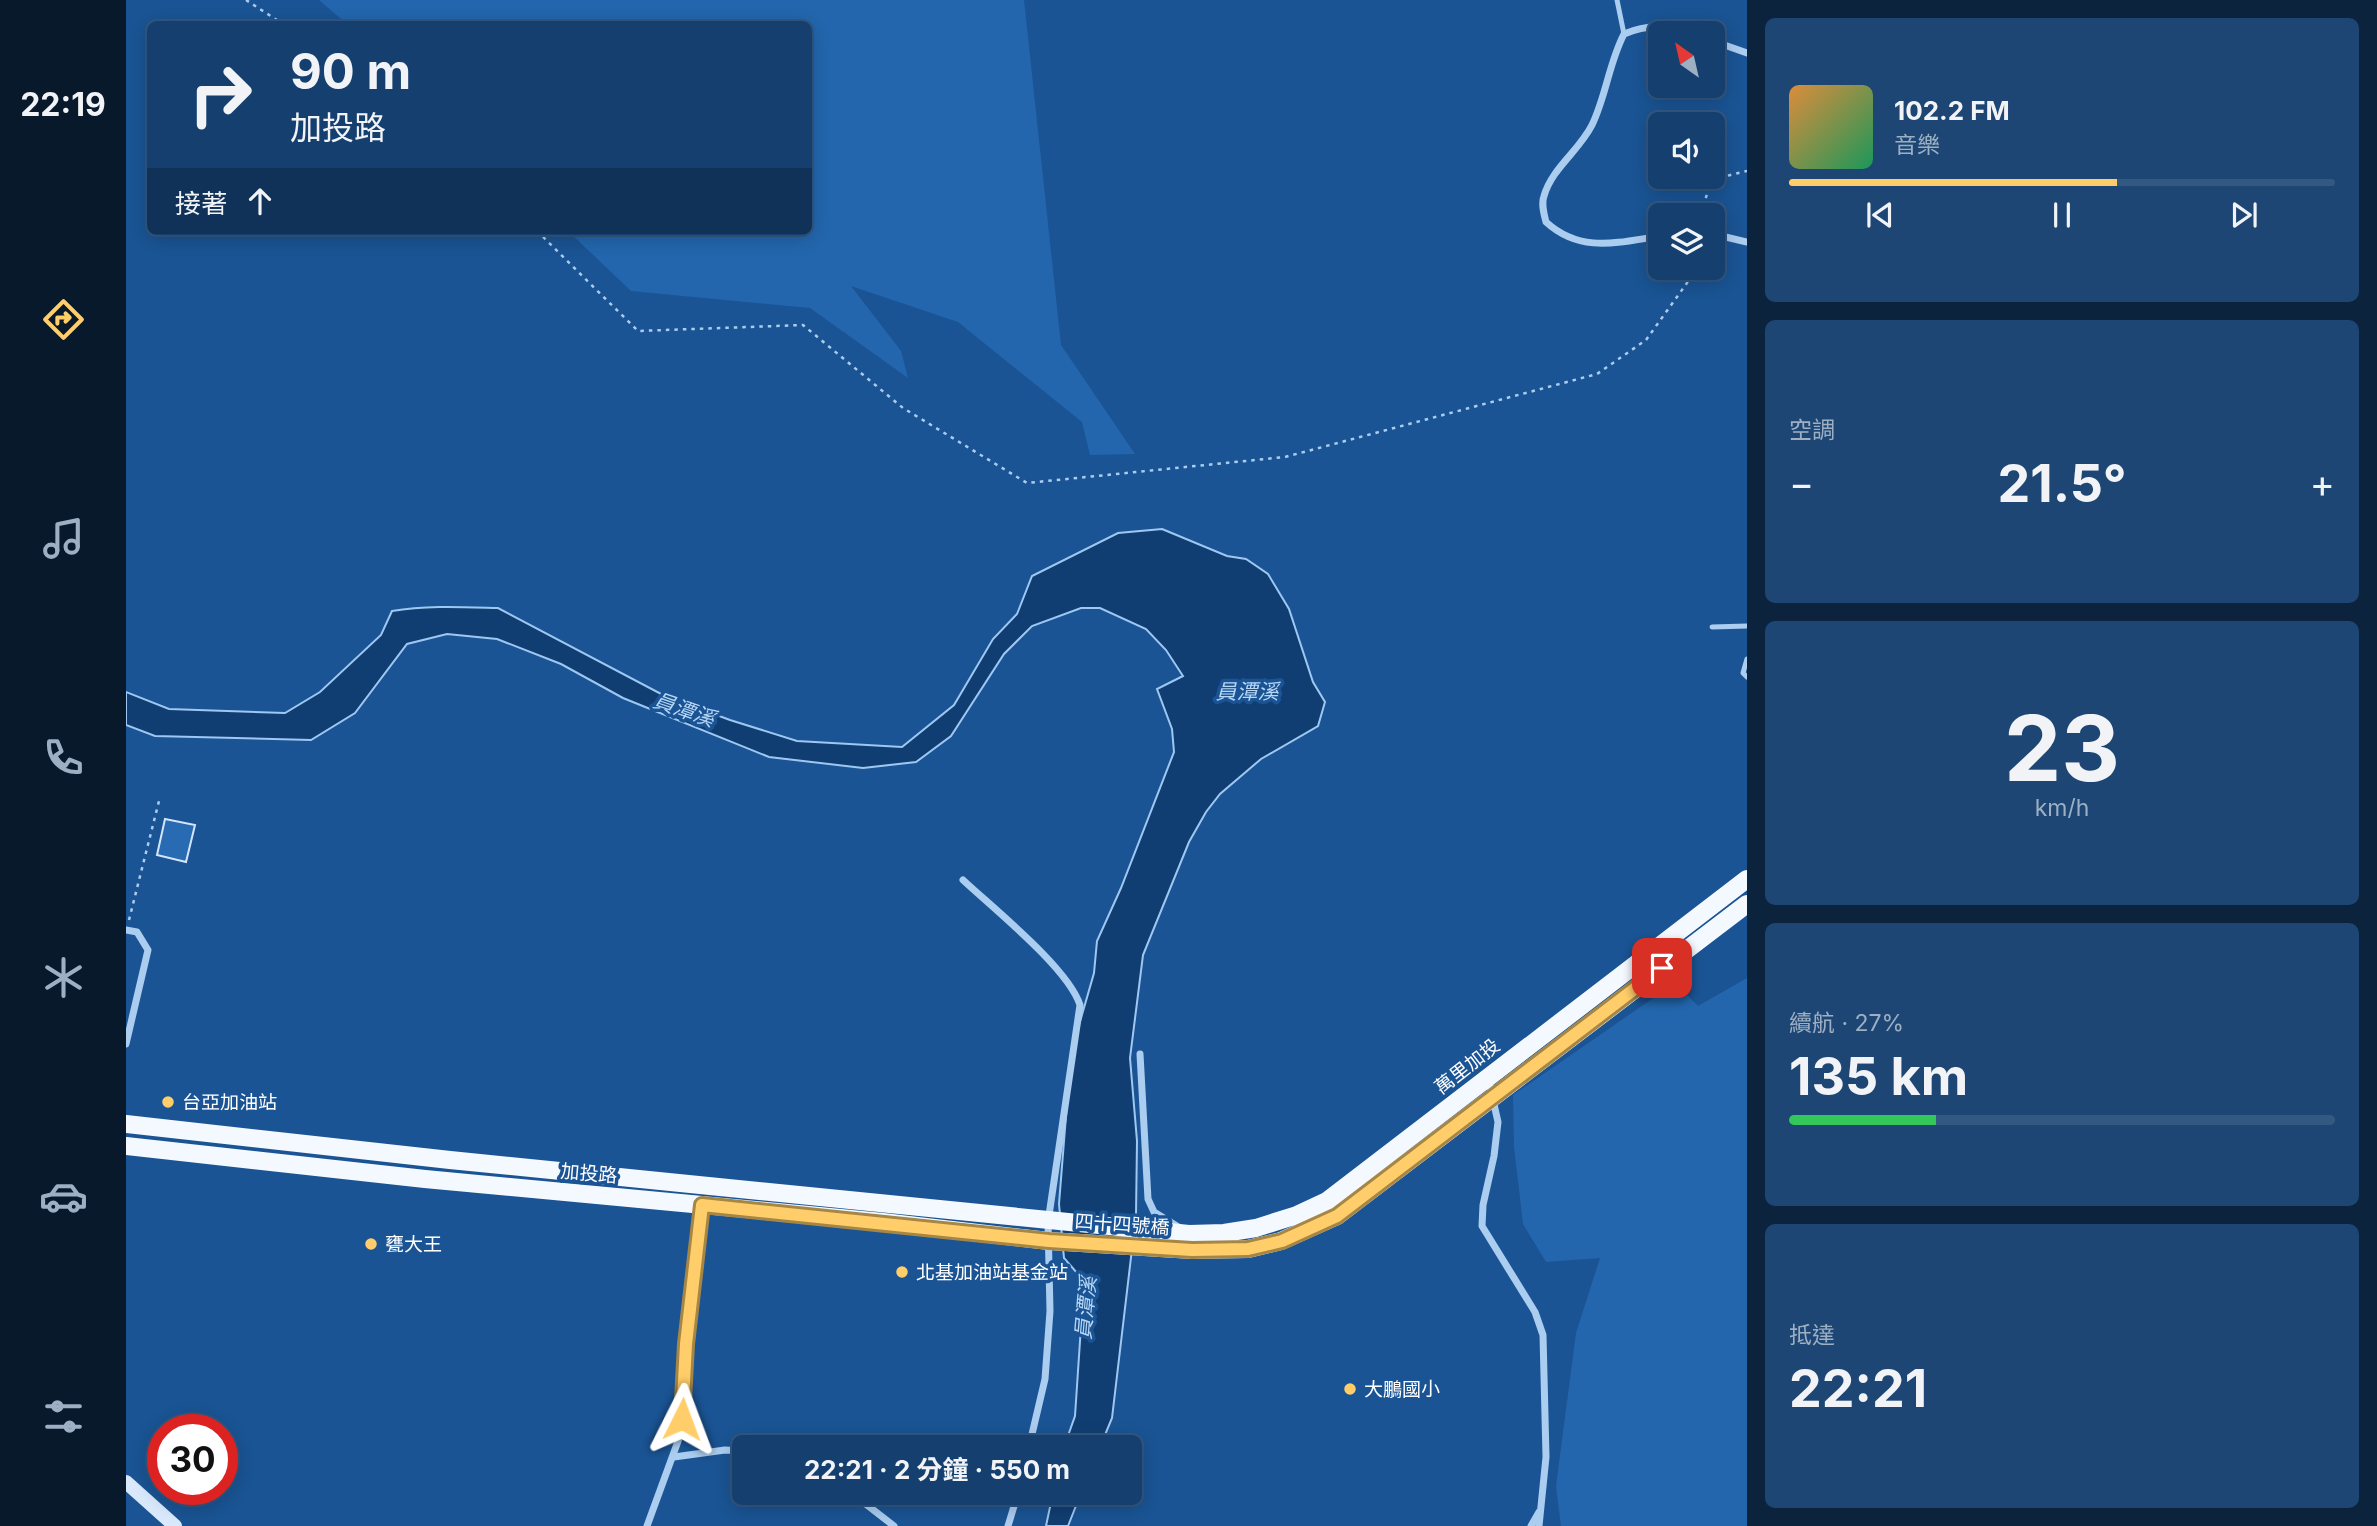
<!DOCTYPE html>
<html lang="zh-TW">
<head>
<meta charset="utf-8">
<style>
  body { margin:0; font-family:Inter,"Noto Sans TC",sans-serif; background:#1d4674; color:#f1f3f6; height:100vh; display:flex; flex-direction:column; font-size:26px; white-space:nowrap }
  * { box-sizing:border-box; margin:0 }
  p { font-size:23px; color:#9dafc3 }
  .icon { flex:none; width:38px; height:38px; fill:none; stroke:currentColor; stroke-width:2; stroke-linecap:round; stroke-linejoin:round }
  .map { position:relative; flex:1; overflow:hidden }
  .panel { display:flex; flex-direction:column; gap:18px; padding:18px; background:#0b233d; width:630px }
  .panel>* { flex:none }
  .top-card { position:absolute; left:21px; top:21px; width:665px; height:214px; border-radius:10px; box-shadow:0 4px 18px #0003,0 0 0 2px #335882; background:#143f6f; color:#f1f3f6; overflow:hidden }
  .needle { width:46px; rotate:326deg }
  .buttons { position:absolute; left:1522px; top:21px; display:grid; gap:14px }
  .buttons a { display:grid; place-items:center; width:77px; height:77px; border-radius:10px; background:#143f6f; box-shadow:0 4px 18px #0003,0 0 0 2px #335882; font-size:35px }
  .speed { position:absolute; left:21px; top:1414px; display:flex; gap:14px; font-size:35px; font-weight:700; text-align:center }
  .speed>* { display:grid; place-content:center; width:91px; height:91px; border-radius:50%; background:#143f6f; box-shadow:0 4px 18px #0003,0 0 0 2px #335882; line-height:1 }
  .speed .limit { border:10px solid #d22; background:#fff; color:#111 }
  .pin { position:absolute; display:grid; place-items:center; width:60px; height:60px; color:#fff; margin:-30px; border-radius:14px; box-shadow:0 4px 10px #0006 }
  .me { position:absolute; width:77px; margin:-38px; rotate:3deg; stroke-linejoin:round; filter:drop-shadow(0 0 5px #0008) }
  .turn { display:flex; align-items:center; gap:24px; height:147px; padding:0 28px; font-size:32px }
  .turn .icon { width:91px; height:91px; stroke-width:2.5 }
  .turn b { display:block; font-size:49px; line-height:60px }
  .then { display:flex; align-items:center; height:66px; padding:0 28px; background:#0003; gap:14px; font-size:26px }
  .big { font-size:52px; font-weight:700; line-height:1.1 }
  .panel .widget { flex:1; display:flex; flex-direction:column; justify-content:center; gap:10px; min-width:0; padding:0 24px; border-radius:10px; background:#1d4674 }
  .panel .dial { align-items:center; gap:0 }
  .dial b { font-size:91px; line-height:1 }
  .song { display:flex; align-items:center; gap:21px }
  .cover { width:84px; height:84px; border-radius:10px; background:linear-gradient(135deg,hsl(30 70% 55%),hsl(150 70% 35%)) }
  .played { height:7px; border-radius:4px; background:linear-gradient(90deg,#ffce6a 60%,#335882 60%) }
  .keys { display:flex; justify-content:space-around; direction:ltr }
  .heat { display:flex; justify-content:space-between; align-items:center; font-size:38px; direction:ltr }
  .charge { height:10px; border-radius:5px; background:linear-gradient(90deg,#34c759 27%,#335882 0) }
  .trip { position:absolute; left:606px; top:1435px; width:410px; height:70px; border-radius:10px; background:#143f6f; box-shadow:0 4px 18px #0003,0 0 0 2px #335882; font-weight:700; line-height:70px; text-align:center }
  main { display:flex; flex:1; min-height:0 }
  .tab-bar { display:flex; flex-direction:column; width:126px; justify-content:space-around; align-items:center; background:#08192c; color:#9dafc3 }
  .tab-bar .icon { width:49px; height:49px }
  .tab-bar .selected { color:#ffce6a }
  .tab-bar b { font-size:32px; color:#f1f3f6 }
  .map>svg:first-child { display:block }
</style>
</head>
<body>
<main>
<nav class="tab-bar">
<b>22:19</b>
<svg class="icon selected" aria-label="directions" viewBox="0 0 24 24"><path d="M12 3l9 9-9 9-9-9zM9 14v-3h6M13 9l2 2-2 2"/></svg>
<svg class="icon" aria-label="music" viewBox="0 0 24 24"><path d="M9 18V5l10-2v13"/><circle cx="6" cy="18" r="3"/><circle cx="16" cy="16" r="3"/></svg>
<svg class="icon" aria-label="phone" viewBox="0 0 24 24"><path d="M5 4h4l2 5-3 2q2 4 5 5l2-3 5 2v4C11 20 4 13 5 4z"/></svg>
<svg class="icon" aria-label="climate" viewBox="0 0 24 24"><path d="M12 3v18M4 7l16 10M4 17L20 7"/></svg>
<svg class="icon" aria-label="car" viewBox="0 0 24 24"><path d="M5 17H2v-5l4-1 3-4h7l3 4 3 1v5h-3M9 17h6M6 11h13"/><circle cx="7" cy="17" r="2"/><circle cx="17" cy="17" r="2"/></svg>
<svg class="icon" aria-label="filters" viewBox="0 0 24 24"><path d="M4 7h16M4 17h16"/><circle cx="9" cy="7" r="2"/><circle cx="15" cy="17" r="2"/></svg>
</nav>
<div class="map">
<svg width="1621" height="1526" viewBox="0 0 1621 1526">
  <rect width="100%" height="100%" fill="#1a5494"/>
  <path fill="#2366ad" d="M193,0H898L935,345L1009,454L964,455L956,422L832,322L725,286L775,351L782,378L684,308L505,291L442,231H682V24H221Z
    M1621,978V1526H1435L1430,1486L1450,1333L1474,1258L1420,1262L1397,1224L1388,1147L1387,1095L1549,983L1572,1006Z"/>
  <path fill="#113e72" stroke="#9ec8f2" stroke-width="2" d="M1036,529L1101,556L1120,559L1142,574L1163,609L1187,682L1199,702L1192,726L1135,759L1094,794L1080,812L1063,842L1017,955L1004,1058L1011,1141L1010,1215L986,1418L974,1447H938L949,1416L958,1281L938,1258L933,1204L945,1053L968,973L971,941L995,888L1048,752L1046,729L1031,689L1057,676L1040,650L1020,629L974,608H955L906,626L878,654L825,736L790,762L737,768L643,757L497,698L435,664L371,639L321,634L281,644L229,713L185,740L29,736L0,725V692L43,709L159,713L194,692L255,635L266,611C301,605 337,607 372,608L537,695L604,720L671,741L776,747L828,705L867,639L891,614L906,576L992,533Z
    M927,1493H955L942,1526H920Z"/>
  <path fill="#296bb2" stroke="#d2e6fb" stroke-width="2" d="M39,819L69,825L60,862L31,855Z"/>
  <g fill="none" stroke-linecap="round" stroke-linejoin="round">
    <path stroke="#abcdf0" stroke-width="2.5" stroke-dasharray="3.5 5" stroke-linecap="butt" d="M120,0L157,24
      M1576,215C1583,179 1586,179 1621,171
      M411,231L512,331L677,325L777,408L901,483L1159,457L1471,374L1520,340L1566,276L1567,268
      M3,920L34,797"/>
    <path stroke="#abcdf0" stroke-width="5" d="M1491,0L1498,34
      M1586,627L1621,626
      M1621,659L1617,673L1621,677"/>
    <path stroke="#abcdf0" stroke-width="7" d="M1587,41L1621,53
      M1587,234L1621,242
      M1535,236C1493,242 1455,254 1420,222C1418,214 1415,204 1418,196C1426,168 1453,151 1466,125C1480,96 1483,63 1498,34C1524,23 1540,26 1567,33
      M837,880C868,909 942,968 954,1005L922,1222L924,1311L919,1379L903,1447
      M0,930L11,932L22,950L0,1044
      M1014,1054L1022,1199L1028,1212L1054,1228
      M1362,1078L1372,1122L1368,1156L1357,1205L1356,1226L1409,1312L1417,1335L1420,1457L1413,1526
      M548,1457L599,1450L618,1451
      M722,1493L741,1505L768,1526
      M521,1526L555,1433L560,1344L576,1206
      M882,1526L892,1493
      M1405,1526L1413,1512"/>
    <path stroke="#d9e9fb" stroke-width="14" d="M0,1482L49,1526"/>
    <path stroke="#f4f9ff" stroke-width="18" d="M0,1124L324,1160L1063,1234L1098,1233L1130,1228L1171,1215L1201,1201L1621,879
      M0,1146L299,1179L757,1222L923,1241L1066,1250L1122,1249L1155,1241L1211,1216L1621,904"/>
  </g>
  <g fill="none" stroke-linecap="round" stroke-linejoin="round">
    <g stroke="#a68645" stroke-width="18">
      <path id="route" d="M556,1419L560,1344L576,1205L923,1241L1066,1250L1122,1249L1156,1241L1211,1216L1536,968"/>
    </g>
    <use href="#route" stroke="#ffce6a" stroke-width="12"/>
  </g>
  <g fill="#ffce6a" stroke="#1a5494" stroke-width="2.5">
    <circle cx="42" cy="1102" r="7"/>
    <circle cx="245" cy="1244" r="7"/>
    <circle cx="776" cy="1272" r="7"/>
    <circle cx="1224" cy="1389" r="7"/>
  </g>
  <g text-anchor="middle" stroke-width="7" stroke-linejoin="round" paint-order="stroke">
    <g font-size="19" fill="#fff" stroke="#1a5494">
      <text transform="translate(1341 1066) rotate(-38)" y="7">萬里加投</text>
      <text transform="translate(463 1173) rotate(5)" y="7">加投路</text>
      <text transform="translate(996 1224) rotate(4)" y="7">四十四號橋</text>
    </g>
    <g font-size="19" fill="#fff" stroke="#1a5494" text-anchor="start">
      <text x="56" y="1109">台亞加油站</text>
      <text x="259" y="1251">甕大王</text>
      <text x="790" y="1279">北基加油站基金站</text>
      <text x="1238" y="1396">大鵬國小</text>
    </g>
    <g font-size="21" font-style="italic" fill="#b8d7f6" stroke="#1a5494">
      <text x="1121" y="699">員潭溪</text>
      <text transform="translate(558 710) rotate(19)" y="7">員潭溪</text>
      <text transform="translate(960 1308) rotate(-85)" y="7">員潭溪</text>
    </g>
  </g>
</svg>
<div class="buttons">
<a><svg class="needle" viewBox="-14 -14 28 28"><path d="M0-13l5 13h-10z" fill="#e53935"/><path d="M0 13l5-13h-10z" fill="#9dafc3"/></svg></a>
<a><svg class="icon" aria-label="sound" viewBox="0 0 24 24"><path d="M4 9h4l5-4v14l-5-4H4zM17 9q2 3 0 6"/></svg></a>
<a><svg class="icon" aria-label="layers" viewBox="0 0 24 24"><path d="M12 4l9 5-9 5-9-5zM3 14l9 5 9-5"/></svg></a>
</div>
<div class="speed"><div class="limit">30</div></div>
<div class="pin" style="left:1536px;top:968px;background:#d93025"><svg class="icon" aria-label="arrive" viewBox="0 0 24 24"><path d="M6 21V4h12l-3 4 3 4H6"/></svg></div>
<svg class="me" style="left:556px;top:1419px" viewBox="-20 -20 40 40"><path d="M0-17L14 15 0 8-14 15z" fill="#ffce6a" stroke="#fff" stroke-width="4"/></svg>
<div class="trip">22:21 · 2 分鐘 · 550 m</div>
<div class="top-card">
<div class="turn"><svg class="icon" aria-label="right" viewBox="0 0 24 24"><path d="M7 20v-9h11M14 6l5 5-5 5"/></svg><div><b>90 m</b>加投路</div></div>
<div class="then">接著<svg class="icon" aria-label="ahead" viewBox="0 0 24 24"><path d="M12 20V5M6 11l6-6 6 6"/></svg></div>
</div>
</div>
<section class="panel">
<div class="widget">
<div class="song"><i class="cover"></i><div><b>102.2 FM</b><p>音樂</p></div></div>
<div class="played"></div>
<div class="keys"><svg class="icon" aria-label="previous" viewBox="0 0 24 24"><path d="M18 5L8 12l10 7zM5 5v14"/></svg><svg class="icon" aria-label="pause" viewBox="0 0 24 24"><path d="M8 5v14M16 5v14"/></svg><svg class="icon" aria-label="next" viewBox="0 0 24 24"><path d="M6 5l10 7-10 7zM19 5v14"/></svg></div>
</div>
<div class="widget"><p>空調</p>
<div class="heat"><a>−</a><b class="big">21.5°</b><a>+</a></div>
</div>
<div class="widget dial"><b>23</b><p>km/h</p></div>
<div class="widget"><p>續航 · 27%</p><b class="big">135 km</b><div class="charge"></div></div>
<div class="widget"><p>抵達</p><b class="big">22:21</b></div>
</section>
</main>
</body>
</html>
